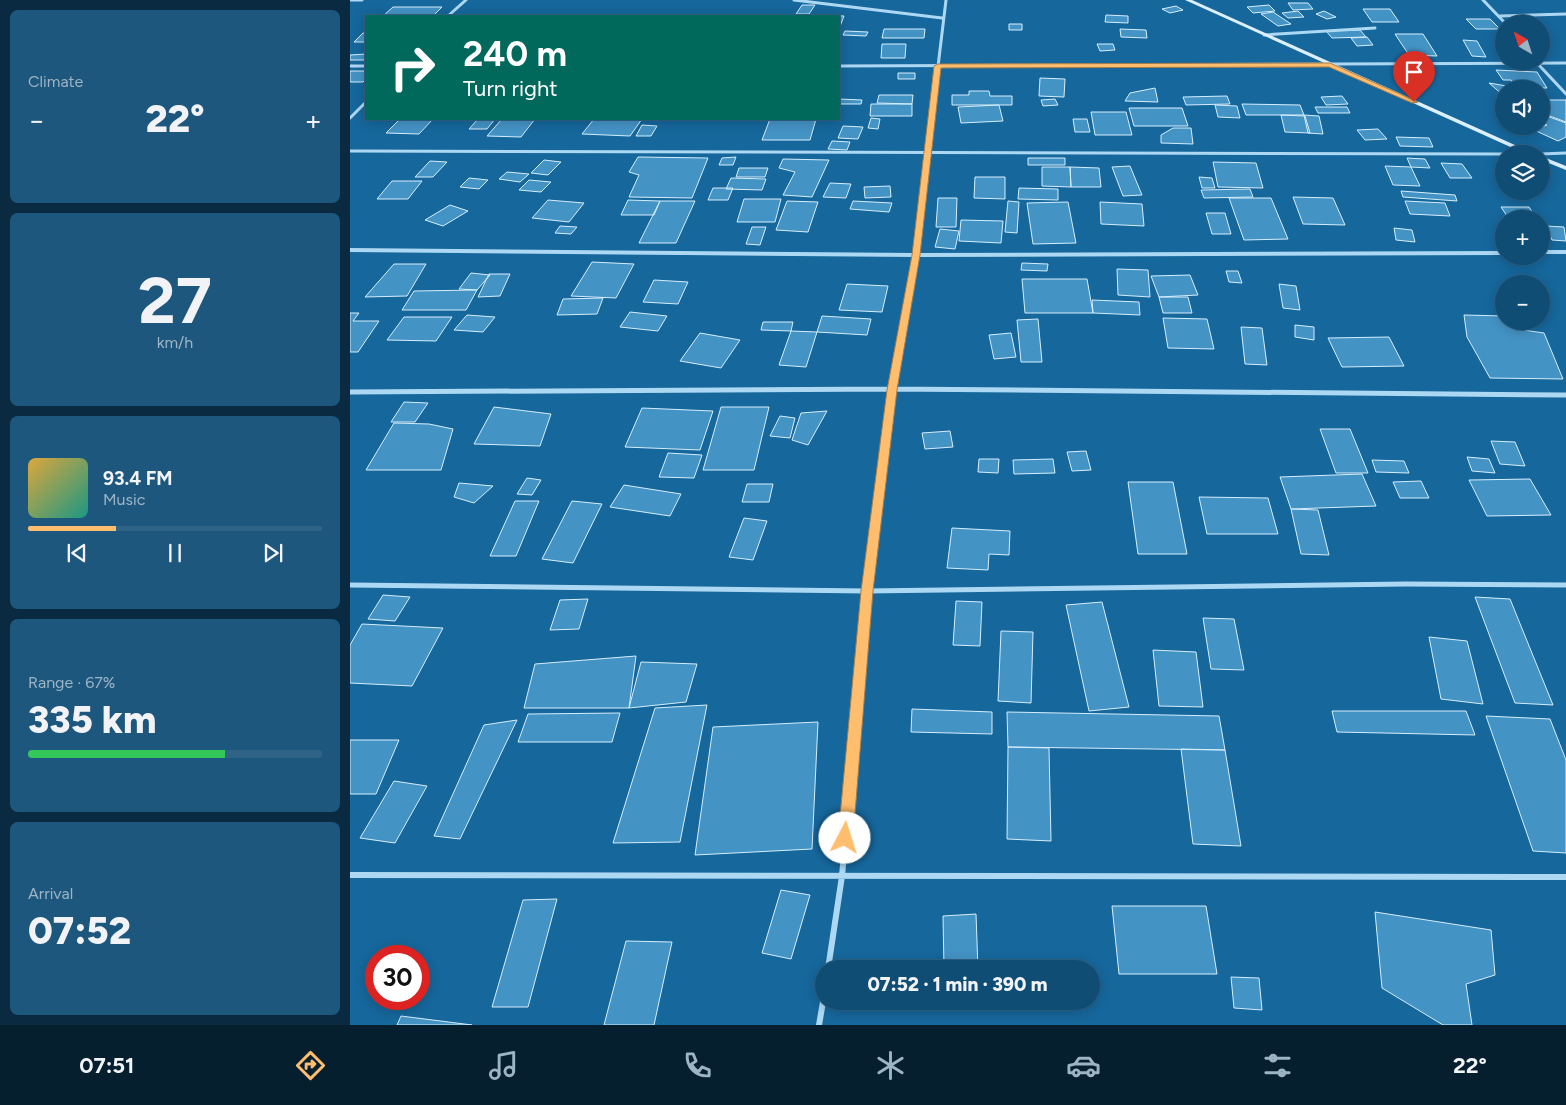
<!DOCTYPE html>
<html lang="en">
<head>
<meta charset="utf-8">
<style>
  body { margin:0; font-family:Figtree,sans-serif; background:#1e577d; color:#f1f3f6; height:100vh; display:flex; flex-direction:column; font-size:19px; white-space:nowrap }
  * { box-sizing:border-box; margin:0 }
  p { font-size:16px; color:#9cb4c5 }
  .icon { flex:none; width:28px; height:28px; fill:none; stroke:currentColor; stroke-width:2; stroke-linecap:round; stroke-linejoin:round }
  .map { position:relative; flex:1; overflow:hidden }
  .sheet { display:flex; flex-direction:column; gap:10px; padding:10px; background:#092a40; width:350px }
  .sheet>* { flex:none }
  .banner { position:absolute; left:15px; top:15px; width:475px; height:105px; border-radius:0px; box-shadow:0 2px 12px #0003,0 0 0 1px #306487; background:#00695c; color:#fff; overflow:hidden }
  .needle { width:32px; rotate:321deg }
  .tools { position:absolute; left:1145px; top:15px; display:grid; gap:10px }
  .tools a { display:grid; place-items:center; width:55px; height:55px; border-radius:50%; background:#104d75; box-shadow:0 2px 12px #0003,0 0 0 1px #306487; font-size:25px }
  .speed { position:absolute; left:15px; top:945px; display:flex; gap:10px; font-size:25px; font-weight:700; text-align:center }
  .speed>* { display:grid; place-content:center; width:65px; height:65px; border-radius:50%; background:#104d75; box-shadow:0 2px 12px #0003,0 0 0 1px #306487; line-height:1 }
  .speed .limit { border:8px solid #d22; background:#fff; color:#111 }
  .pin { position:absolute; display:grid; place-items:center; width:42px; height:42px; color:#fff; margin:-51px -21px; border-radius:50% 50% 50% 0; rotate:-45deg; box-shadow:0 0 5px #0007 }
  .pin .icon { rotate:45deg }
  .me { position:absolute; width:55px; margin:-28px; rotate:5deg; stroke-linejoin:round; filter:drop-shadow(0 0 4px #0008) }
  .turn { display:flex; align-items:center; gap:18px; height:105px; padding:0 15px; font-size:22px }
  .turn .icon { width:65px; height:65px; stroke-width:2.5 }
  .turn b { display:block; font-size:35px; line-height:42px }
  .big { font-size:38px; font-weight:800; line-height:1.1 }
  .sheet .widget { flex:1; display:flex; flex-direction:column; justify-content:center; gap:8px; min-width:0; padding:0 18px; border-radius:8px; background:#1e577d }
  .sheet .dial { align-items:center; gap:0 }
  .dial b { font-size:65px; line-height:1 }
  .song { display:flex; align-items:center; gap:15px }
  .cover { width:60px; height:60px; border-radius:8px; background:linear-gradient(135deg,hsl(40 70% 55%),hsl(170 70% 35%)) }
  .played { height:5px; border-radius:2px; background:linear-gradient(90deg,#ffbd6e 30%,#306487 30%) }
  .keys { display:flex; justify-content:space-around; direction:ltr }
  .heat { display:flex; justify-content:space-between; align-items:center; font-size:28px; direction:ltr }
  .charge { height:8px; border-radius:4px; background:linear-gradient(90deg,#34c759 67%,#306487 0) }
  .trip { position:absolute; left:465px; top:960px; width:285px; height:50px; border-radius:25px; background:#104d75; box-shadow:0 2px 12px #0003,0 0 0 1px #306487; font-weight:800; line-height:50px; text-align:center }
  .tabs { display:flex; height:80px; justify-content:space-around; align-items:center; background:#061f2f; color:#9cb4c5 }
  .tabs .icon { width:35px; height:35px }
  .tabs .current { color:#ffbd6e }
  .tabs b { font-size:22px; color:#f1f3f6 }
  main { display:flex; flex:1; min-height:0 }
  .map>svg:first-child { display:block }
</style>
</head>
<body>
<main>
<section class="sheet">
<div class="widget"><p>Climate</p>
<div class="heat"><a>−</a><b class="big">22°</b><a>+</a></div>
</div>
<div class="widget dial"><b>27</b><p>km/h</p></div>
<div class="widget">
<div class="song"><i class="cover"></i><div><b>93.4 FM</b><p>Music</p></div></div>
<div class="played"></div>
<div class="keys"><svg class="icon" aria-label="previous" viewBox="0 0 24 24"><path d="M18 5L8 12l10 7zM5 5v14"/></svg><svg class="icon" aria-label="pause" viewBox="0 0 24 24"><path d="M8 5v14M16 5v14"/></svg><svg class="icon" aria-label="next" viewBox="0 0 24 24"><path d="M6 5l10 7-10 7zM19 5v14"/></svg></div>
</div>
<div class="widget"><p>Range · 67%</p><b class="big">335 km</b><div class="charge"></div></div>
<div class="widget"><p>Arrival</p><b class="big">07:52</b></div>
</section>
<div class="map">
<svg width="1216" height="1025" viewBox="0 0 1216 1025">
  <rect width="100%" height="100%" fill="#16679c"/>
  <path fill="#4493c5" stroke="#d5eefd" d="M938,3H958L963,9L943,10Z
    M452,5H465L459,14H446Z
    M919,5L925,11L903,13L897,7Z
    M826,6L833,10L820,13L812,9Z
    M43,7H92L83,16H33Z
    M1013,9H1040L1049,22H1022Z
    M948,11L954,17L938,18L932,13Z
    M974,11L986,17L977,19L966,14Z
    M923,12L941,24L928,26L911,14Z
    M450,15L494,16L489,29V16H449Z
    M756,15L778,16V23L755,22Z
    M1116,19H1140L1150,29H1126Z
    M659,24H672V30H659Z
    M534,29H575L574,38H532Z
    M770,29L796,30L797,38L771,37Z
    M1010,30L1016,37L982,38L976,31Z
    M495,31L518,32L516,36L493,35Z
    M13,33H16V42H4Z
    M1045,34H1073L1087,56L1059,55Z
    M1017,37L1023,45L1007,46L1001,38Z
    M1113,40L1127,41L1136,57L1122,56Z
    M532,44H556L555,58H531Z
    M747,44H763L765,50L750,51Z
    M16,54V60H0V55Z
    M1146,70L1187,72L1197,88L1164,87L1161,80H1153Z
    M0,71H16V79L13,82H0Z
    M548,73H565V79H548Z
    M690,78L715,79L714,97L689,96Z
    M1139,83L1157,86L1166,89H1154V96Z
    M805,88L808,102L775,101L780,93Z
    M619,91H639L640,96H662V105H602V95H619Z
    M529,95H563L562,104L527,103Z
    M877,96L880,104L836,105L833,97Z
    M992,96L998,104L976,105L971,97Z
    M489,99L512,100L511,104H489Z
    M705,99L708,105L693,106L691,100Z
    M1191,100H1216V122L1197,115L1191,110Z
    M521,104H562V116H520Z
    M892,104L950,105L954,115H896Z
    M649,105L653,121L611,123L608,107Z
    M865,105L887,106L890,118L868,117Z
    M965,107H997L1000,113H968Z
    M779,108H832L838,126H784Z
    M741,112H776L782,135H745Z
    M1191,114L1216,123V137L1208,141L1184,130L1197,125L1191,123Z
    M931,115L955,116L960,133L935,132Z
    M954,115L969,116L973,134L958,133Z
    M521,118L530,119L528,129L518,128Z
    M50,119H83L69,134L36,133Z
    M128,119H145L137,129H119Z
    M152,119H185L171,137L137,136Z
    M244,119H292L280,136L232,134Z
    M420,119H466L460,140H412Z
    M723,119H737L740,132H725Z
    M292,125L307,126L301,136H286Z
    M493,126L513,127L508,139L488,138Z
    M823,128H841L843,144L811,143V135Z
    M1028,129L1037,139L1015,140L1007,130Z
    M1046,137L1079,138L1083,147L1050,146Z
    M482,141L500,142L497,150L478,149Z
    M288,157L358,158L342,198L279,197L289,175L279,172Z
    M386,157L383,165H369L372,158Z
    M678,158H715V165H678Z
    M1057,158L1075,159L1080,168L1061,167Z
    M433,159L479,160L462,197L433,195L445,172L429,168Z
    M194,160L211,162L198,175L181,173Z
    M80,161L97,162L83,177H65Z
    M863,162L906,163L913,188L868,187Z
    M1091,163L1112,164L1122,178H1100Z
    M780,166L792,195L773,196L762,167Z
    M1035,166L1061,167L1070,186L1043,185Z
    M692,167H720L721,187L692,186Z
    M720,167L749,168L751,187H721Z
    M389,168H418L415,177H386Z
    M157,172L179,174L170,182L149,179Z
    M625,177H655V199L624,198Z
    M849,177L862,178L865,188H852Z
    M119,178L138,180L129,189L110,187Z
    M381,178L416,179L412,190L376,189Z
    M179,180L201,182L191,192L169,190Z
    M42,181H72L58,199H27Z
    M480,183L501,184L496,198L473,197Z
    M540,186L541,197L515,198L514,187Z
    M363,188H383L378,200H358Z
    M669,188L708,189V200L668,199Z
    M900,189L903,197L854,198L851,190Z
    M1051,191L1105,195L1107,201L1053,197Z
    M943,197L983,198L995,225L953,224Z
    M588,198H607L606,227H586Z
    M879,198H921L938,239L894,240Z
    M394,199H431L425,222H387Z
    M198,200L234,203L219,222L182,218Z
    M278,200L310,201L304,215H271Z
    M310,201H345L326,243H289Z
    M437,201L468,202L458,232L426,230Z
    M503,201L542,203L539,212L500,209Z
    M658,201L669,202L667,233L655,232Z
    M1055,201L1095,203L1100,216L1060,214Z
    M718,202L726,243L683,244L677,203Z
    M750,202L792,204L794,226L751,224Z
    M100,205L118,211L93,226L75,220Z
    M1151,207H1179L1187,219H1159Z
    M856,213H875L881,234H862Z
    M611,220L653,221L651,243L609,241Z
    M210,226L227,227L221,234L205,233Z
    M1196,226L1214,227L1216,241L1202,240Z
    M402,227H416L410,245L396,244Z
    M1044,228L1062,230L1065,242L1046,240Z
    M590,229L609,231L605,249L585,247Z
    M242,262L284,264L266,298L221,296Z
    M672,263L698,264L697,271L671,270Z
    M44,264H76L57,296L15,297Z
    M767,269L798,270L800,297L768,295Z
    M876,271H888L892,283L879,282Z
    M121,273L140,275L127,290L109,289Z
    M139,274H160L150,296L128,297Z
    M840,275L848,295L809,297L801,276Z
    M672,279H737L743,313H675Z
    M304,280L338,282L328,304L293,302Z
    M497,284L538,286L532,312L489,310Z
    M929,284L946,286L950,310L933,308Z
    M127,290L116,310H52L64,291Z
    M809,297H838L842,313H813Z
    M253,298L247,314L207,315L213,299Z
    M742,300L789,302L790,315L743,313Z
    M280,312L317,316L308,331L270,327Z
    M0,313H9L3,321H29L8,352H0Z
    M117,315L145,317L133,332L104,330Z
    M1114,315L1154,316V321H1166L1173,330L1194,333L1213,379L1140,378L1117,337Z
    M472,316L521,319L517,335L467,332Z
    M54,317H102L86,341L37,340Z
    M813,318L857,319L864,349L818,348Z
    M688,319L692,362H671L667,320Z
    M413,322H443L441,331L411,330Z
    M945,325L964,327V340L945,337Z
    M891,327L912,328L917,365L895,364Z
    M441,331L467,332L456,367L429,365Z
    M350,333L390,340L371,368L330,361Z
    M661,333L666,357L644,359L639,335Z
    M1039,337L1054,366L992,367L978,338Z
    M54,402L78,403L65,422H41Z
    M144,407L201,414L190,446L124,444Z
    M371,407H419L404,470H353Z
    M292,408L363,411L350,450L275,447Z
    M477,411L458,445L442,440L451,413Z
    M430,416L445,418L440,438L420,436Z
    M44,423L79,424L103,429L91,470H16Z
    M970,429H1000L1018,473H986Z
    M600,431L603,447L575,449L572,433Z
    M1141,441L1165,442L1175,466L1150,464Z
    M736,451L741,470L722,471L717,452Z
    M318,453L352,455L344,478L309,477Z
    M1117,457L1139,459L1145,473L1122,471Z
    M629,459H649L648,473L628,472Z
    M703,459L705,473L664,474L663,460Z
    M1022,460L1054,461L1059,473L1026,472Z
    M1012,474L1026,506L941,509L930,477Z
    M177,478L191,480L182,495L167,494Z
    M1180,479L1201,515L1137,516L1119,480Z
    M1071,481L1079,498H1050L1043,482Z
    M778,482H823L837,554H788Z
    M109,483L143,486L124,503L104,497Z
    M397,484H423L419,502H392Z
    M274,485L331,494L320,516L260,507Z
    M849,497L918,498L928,534H857Z
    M165,501H189L166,556H140Z
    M222,501L252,504L223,563L192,559Z
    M941,509L968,510L979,555L951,554Z
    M394,518L417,521L403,560L379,557Z
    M602,528L660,531L659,555L639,554L638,570L597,568Z
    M33,595L60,597L45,621L18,619Z
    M1125,597L1160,599L1203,705L1165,703Z
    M238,599L229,629L200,630L210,600Z
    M606,601L632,602L630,646L603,645Z
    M752,602L779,707L739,711L716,605Z
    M853,618L884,619L894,670L861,669Z
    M12,624L93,628L62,686L0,683V645Z
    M651,631L683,632L681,703L648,701Z
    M1079,637L1117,641L1133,704L1091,699Z
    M803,650L846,652L853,707L809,706Z
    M286,656L279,708H174L185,664Z
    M291,662L347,664L336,702L279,708Z
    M357,705L330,842L263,843L305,708Z
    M562,709L642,712V734L561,732Z
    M982,711H1116L1125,735L987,732Z
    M657,712L869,716L875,750L658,747Z
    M270,713L262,742H168L178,714Z
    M1136,716L1200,719L1216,760V853L1183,851Z
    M167,720L110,839L84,836L134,725Z
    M468,722L462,849L345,855L363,727Z
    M0,740H49L26,794H0Z
    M658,747L699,748L701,841L657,839Z
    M831,749L875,750L891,846L843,844Z
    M44,781L77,786L45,843L10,838Z
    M431,890L460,895L441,959L412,953Z
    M207,899L178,1007H142L173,900Z
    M762,906H856L867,974H769Z
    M1025,912L1141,930L1145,975L1116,984L1122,1025H1093L1032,988Z
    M626,914L628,969H594L593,916Z
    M276,941L322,942L304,1025H254Z
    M881,977L909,978L912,1010L884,1008Z
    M51,1016L122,1025H47Z"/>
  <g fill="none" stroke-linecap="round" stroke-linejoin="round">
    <path stroke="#add8f3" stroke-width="3" d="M0,0H12
      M444,0L592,18
      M1133,0L1156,24
      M98,16L116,0
      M1150,16L1216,14
      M914,35L1025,28
      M1187,63L1216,94
      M0,66H16
      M489,66L1216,63
      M0,118L16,102
      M0,151L1154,154
      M1191,154L1216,153
      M576,166L596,0"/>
    <path stroke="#add8f3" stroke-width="4" d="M0,250L566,255L1154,253
      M1191,252H1216
      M543,381L566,255L577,165"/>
    <path stroke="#add8f3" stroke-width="5" d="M0,392L542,389L1216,395
      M0,585L517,591L1056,584L1216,585
      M511,661L517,591L544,380"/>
    <path stroke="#add8f3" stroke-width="6" d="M0,875L1216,877
      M478,969L492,876L511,660
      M469,1025L474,996"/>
    <path fill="#dceffc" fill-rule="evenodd" d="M835,0H842L1185,154H1176Z
      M1191,156L1216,166V170L1191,160Z"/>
  </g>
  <path fill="#ffbd6e" stroke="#a67b48" d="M980,63L1068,102L1062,103L979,67L591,68L570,255L547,390L523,591L503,838L500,843L495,845L490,843L488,838L511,591L537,390L562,255L584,66L588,64Z"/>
</svg>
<div class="tools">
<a><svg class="needle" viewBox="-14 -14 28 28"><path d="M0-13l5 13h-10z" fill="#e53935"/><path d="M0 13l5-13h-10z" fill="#9cb4c5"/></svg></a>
<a><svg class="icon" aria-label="sound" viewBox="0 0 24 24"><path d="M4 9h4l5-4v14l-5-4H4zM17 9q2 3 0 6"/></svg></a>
<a><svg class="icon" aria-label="layers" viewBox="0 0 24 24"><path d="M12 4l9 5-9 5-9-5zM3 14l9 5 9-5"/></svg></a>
<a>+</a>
<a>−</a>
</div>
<div class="speed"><div class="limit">30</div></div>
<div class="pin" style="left:1064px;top:102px;background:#d93025"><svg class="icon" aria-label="arrive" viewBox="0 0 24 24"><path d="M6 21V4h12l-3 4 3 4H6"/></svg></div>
<svg class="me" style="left:495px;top:838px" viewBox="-20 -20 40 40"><circle r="19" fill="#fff"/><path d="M0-13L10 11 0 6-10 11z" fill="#ffbd6e"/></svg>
<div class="trip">07:52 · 1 min · 390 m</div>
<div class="banner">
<div class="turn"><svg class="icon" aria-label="right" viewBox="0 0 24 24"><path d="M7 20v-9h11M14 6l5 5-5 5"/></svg><div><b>240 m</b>Turn right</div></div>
</div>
</div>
</main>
<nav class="tabs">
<b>07:51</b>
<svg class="icon current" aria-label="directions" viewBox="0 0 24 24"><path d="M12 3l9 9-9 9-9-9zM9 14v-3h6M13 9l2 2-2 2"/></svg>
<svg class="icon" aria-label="music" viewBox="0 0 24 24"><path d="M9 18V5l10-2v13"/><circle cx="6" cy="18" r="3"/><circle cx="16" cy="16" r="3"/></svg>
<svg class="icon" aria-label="phone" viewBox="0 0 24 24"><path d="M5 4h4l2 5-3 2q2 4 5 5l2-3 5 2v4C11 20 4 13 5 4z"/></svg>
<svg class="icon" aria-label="climate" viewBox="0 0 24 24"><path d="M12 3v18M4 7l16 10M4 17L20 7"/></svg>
<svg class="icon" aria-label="car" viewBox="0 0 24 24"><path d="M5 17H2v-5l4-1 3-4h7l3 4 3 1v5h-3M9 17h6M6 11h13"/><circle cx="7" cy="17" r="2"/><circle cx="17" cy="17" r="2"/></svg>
<svg class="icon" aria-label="filters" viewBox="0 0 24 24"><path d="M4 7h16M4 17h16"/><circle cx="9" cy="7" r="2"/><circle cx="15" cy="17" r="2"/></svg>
<b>22°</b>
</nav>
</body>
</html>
